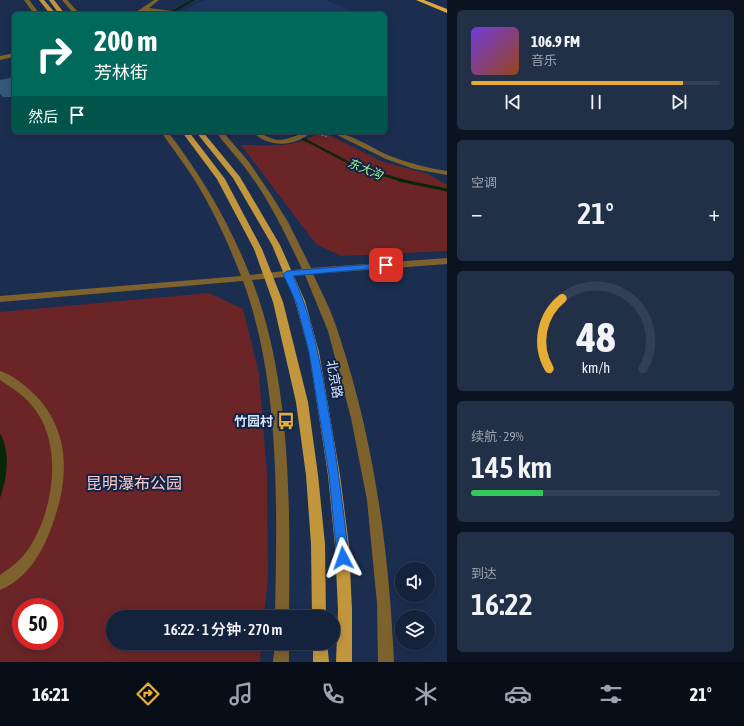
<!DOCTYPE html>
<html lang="zh">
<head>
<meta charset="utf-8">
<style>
  body { margin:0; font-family:"Asap Condensed","Noto Sans SC",sans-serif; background:#212f47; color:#f1f3f6; height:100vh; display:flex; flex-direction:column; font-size:15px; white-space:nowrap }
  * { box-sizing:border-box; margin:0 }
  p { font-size:13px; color:#9da4af }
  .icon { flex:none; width:22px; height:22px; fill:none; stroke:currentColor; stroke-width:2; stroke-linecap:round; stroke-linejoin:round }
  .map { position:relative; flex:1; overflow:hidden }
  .sheet { display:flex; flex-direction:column; gap:10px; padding:10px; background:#0b1321; width:297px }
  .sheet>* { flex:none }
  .banner { position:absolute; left:12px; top:12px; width:375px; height:122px; border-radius:6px; box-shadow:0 2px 10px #0003,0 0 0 1px #333f56; background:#00695c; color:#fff; overflow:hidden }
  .controls { position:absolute; left:395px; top:562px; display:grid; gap:8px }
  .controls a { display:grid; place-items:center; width:40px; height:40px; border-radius:50%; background:#14223c; box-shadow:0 2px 10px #0003,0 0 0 1px #333f56; font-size:20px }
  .speed { position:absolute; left:12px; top:598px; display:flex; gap:8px; font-size:20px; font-weight:700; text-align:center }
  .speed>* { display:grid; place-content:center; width:52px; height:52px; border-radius:50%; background:#14223c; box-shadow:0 2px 10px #0003,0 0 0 1px #333f56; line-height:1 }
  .speed .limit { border:6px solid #d22; background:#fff; color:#111 }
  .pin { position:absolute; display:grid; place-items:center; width:34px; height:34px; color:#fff; margin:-17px; border-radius:8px; box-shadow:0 2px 6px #0006 }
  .me { position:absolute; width:44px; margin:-22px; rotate:356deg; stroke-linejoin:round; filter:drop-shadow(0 0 3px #0008) }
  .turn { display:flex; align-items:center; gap:14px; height:84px; padding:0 16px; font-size:18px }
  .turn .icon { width:52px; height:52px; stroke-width:2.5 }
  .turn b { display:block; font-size:28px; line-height:34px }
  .then { display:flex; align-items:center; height:38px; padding:0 16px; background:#0003; gap:8px; font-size:15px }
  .big { font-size:30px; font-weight:600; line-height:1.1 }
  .sheet .widget { flex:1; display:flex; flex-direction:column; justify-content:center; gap:6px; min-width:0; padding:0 14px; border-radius:6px; background:#212f47 }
  .sheet .dial { align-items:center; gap:0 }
  .dial svg { height:104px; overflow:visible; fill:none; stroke:#333f56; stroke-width:7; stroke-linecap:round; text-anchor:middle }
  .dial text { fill:#f1f3f6; stroke:none }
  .song { display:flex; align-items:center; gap:12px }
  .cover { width:48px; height:48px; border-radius:6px; background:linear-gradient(135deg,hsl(260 70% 55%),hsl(20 70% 35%)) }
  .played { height:4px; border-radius:2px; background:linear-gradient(90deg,#e5ad35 85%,#333f56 85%) }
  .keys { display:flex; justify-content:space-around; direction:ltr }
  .heat { display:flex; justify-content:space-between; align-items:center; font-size:22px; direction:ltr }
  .charge { height:6px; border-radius:3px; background:linear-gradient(90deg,#34c759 29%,#333f56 0) }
  .trip { position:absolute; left:106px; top:610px; width:234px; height:40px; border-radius:20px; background:#14223c; box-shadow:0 2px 10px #0003,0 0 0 1px #333f56; font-weight:600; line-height:40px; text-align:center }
  .tab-bar { display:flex; height:64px; justify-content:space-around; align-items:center; background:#080e18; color:#9da4af }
  .tab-bar .icon { width:28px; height:28px }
  .tab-bar .current { color:#e5ad35 }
  .tab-bar b { font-size:18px; color:#f1f3f6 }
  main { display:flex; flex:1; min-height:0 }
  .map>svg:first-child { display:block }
</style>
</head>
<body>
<main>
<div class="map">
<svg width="447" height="662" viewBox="0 0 447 662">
  <rect width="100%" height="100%" fill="#1b2e50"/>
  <path fill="#1f355e" d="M206,0H326L359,14H177L184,11L195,4Z"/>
  <path fill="#6b2527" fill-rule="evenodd" d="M319,132H323L383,162L428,174L447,185V251L341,256L316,244L241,145C266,145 298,149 319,132Z
    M209,293L243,309L259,374L267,475L268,577L264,617H113V643H261L260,662H0V312ZM21,607H55V641H21Z"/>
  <path fill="#082706" d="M0,433C11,453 7,478 0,498Z"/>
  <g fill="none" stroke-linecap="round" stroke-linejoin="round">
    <path stroke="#082706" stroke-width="2" d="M169,14L193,0"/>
    <path stroke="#082706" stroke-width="2.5" d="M290,132L357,167L404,181"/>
    <path stroke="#082706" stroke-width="3" d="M399,180L447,190"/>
  </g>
  <path fill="#325b79" d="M14,77V97H3L0,94V80Z"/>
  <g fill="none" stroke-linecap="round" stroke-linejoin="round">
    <path stroke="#687996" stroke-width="1.5" stroke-dasharray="2 1.5" stroke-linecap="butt" d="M315,133L328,137"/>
    <path fill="#7d622e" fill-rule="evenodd" d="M24,0H29L40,14H34Z
      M62,0H67L80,14H74Z
      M154,0H159L149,8L172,11L169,13L145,11L139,14H133Z
      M14,53V57L0,60V56Z
      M161,132H168C202,176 229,223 250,275L302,269C285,233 268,197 243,165C234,154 224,143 216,132H223L249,162L272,196L288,222L311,268L447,258V264L313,274C322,293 332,312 338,332C374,439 389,550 394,662H378L377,603L367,500L351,418L328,331L305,275L252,280C292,384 290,507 289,617H275C277,509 281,384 243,281L0,302V296L241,276C228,242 213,210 194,179C184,163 172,148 161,132Z
      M253,132C263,132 269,140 280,140C292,139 300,132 311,132C296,147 267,148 253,132Z
      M331,132C349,132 373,149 390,156C409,163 427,168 447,171V175L414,169L386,159Z
      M0,371C12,375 24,384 33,393C73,432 69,483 50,531C41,555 25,580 0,590V575C10,568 20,561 27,551C54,513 64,444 33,407C24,395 12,388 0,380Z
      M275,643H289V662H273Z"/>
    <path fill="#c2963d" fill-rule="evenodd" d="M39,0H44L56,14H50Z
      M49,0H54L65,14H59Z
      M182,132H189L225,179L262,249L283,302L308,402L318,475L325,544L326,617H312L311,544L306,475L296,402L273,302L254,249L217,179Z
      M196,132H203L240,177L280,245L305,301L319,352L340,475L349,546L352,610V662H336L338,610L335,546L328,475L309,352L295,301L272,245L233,178Z
      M313,643H327L329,662H313Z"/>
    <path fill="#dfa93a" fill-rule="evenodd" d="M416,0H424L447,9V13Z"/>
  </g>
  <path fill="#1a73e8" stroke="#114b97" d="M386,263H388V267L293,276C313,319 320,361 328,408C337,458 343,508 349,558L347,562L343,564L339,562L337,558L329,475L309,352L296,302L283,274L287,271Z"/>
  <defs>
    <g id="bus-bare" transform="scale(1.38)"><path d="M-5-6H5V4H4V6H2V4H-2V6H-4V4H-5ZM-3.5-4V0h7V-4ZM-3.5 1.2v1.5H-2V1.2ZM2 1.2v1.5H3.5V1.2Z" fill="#e5ad35" stroke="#122345" stroke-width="2.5" paint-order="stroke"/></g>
  </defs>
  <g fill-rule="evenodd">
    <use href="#bus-bare" x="286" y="421"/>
  </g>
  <g text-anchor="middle" stroke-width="4" stroke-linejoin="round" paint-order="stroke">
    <g font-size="12" font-style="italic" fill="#a2f199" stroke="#122345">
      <text transform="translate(365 169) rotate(22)" y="4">东大沟</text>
    </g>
    <g font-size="13" fill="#d6e3f9" stroke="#122345">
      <text transform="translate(335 379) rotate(80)" y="5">北京路</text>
    </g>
    <g font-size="13" font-weight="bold" fill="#d6e3f9" stroke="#122345" text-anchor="end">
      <text x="273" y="426">竹园村</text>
    </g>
    <g font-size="16" fill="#fdcbc8" stroke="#122345">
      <text x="134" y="489">昆明瀑布公园</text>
    </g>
  </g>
</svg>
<div class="controls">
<a><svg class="icon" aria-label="sound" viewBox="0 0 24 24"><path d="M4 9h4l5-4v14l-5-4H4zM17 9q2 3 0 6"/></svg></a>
<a><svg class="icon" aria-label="layers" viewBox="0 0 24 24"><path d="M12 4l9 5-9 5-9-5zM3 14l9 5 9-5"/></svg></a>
</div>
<div class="speed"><div class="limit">50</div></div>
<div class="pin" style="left:386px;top:265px;background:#d93025"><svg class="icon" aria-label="arrive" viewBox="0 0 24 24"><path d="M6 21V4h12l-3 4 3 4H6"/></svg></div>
<svg class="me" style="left:343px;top:558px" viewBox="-20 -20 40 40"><path d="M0-17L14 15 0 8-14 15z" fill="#1a73e8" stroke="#fff" stroke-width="4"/></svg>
<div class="trip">16:22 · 1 分钟 · 270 m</div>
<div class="banner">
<div class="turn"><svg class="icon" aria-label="right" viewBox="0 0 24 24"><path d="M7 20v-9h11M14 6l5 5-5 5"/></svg><div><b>200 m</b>芳林街</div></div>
<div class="then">然后<svg class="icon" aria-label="arrive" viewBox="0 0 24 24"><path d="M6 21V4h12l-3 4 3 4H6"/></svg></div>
</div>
</div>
<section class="sheet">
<div class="widget">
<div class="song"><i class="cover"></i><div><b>106.9 FM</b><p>音乐</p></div></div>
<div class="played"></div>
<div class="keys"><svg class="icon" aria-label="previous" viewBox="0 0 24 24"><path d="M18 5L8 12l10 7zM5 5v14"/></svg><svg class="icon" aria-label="pause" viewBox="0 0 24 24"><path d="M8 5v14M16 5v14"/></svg><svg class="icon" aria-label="next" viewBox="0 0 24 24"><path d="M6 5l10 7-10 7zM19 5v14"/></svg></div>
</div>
<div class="widget"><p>空调</p>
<div class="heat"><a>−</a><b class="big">21°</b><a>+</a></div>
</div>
<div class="widget dial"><svg viewBox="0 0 100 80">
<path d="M14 69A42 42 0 1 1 86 69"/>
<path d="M14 69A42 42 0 0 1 24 15" stroke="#e5ad35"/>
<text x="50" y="56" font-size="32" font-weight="700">48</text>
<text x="50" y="72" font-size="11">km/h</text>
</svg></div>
<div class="widget"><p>续航 · 29%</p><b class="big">145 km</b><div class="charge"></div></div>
<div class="widget"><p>到达</p><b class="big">16:22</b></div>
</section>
</main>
<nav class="tab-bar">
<b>16:21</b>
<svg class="icon current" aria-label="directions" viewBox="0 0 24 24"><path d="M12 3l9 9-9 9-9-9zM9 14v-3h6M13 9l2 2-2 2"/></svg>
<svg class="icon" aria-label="music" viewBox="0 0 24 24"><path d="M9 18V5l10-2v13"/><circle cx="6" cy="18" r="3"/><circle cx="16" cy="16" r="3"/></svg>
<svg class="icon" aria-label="phone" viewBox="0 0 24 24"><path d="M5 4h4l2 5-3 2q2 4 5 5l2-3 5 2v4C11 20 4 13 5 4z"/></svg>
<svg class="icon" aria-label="climate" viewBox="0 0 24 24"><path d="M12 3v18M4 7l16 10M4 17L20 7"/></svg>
<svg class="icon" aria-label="car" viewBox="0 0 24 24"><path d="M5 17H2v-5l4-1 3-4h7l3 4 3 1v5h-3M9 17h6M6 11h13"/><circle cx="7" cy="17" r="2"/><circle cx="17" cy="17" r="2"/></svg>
<svg class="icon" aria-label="filters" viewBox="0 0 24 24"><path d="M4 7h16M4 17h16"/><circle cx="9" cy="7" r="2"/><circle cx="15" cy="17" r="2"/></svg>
<b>21°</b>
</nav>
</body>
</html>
